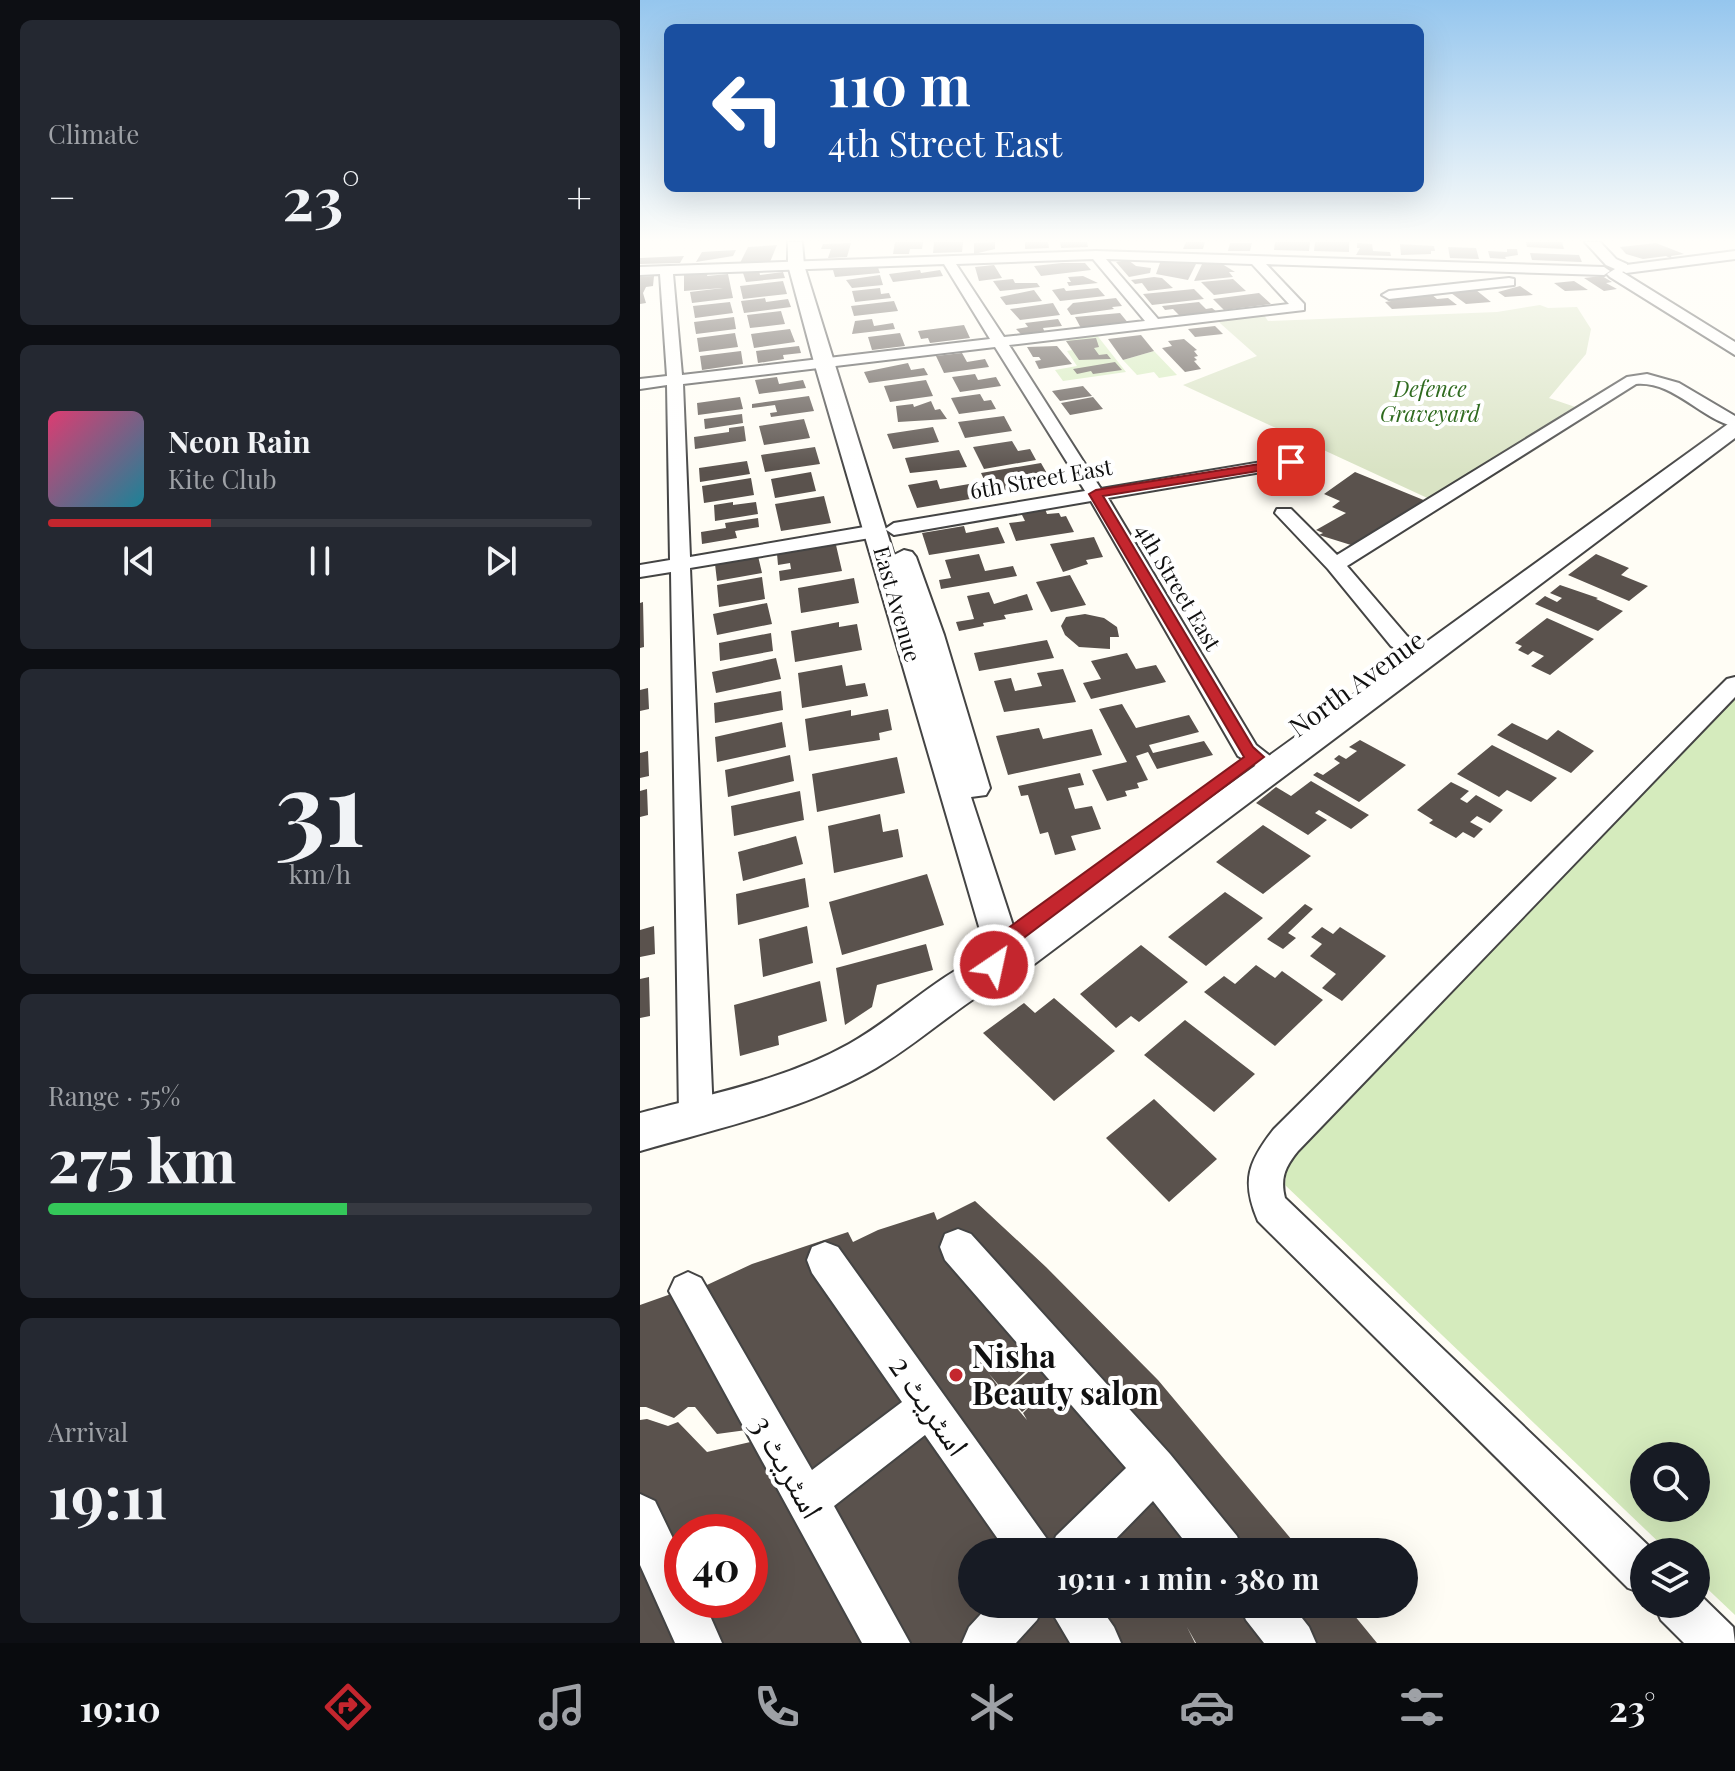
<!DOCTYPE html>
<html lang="en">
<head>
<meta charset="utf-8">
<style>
  body { margin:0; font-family:"Playfair Display","Noto Naskh Arabic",serif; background:#242831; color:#f1f3f6; height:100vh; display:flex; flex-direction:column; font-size:30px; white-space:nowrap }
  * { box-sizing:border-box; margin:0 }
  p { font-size:26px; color:#9ea1a6 }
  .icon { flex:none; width:44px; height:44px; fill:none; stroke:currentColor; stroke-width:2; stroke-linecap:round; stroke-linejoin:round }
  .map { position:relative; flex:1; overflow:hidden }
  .panel { display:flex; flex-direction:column; gap:20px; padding:20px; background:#0d0f14; width:640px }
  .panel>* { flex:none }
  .guide { position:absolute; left:24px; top:24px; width:760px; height:168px; border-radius:12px; box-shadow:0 8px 32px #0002; background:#1a4fa0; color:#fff; overflow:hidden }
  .fabs { position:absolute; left:990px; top:1442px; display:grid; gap:16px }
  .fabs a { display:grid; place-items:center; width:80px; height:80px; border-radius:50%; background:#171b24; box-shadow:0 8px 32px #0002; font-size:40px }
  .speed { position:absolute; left:24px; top:1514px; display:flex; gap:16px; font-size:40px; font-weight:700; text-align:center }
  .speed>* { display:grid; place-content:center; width:104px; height:104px; border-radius:50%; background:#171b24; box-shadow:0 8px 32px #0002; line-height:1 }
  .speed .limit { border:12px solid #d22; background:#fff; color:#111 }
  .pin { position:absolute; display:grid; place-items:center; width:68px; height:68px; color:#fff; margin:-34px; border-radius:16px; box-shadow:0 4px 12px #0006 }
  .me { position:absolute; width:88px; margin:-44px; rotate:34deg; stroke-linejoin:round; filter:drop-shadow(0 0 6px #0008) }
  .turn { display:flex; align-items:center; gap:28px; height:168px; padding:0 32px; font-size:36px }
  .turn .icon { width:104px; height:104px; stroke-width:2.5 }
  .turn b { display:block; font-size:56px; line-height:68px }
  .big { font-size:60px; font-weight:700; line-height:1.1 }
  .panel .card { flex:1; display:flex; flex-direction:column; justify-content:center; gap:12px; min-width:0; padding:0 28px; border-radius:12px; background:#242831 }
  .panel .dial { align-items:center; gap:0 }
  .dial b { font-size:104px; line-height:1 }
  .song { display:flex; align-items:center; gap:24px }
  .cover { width:96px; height:96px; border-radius:12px; background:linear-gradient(135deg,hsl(340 70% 55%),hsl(190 70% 35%)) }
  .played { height:8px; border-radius:4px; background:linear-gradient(90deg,#c4262e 30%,#363941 30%) }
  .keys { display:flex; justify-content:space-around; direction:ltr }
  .heat { display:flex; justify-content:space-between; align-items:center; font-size:44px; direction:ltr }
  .charge { height:12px; border-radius:6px; background:linear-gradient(90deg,#34c759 55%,#363941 0) }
  .trip { position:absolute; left:318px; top:1538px; width:460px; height:80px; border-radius:40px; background:#171b24; box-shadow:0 8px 32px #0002; font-weight:700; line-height:80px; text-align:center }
  .tabs { display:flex; height:128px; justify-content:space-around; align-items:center; background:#090b0e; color:#9ea1a6 }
  .tabs .icon { width:56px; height:56px }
  .tabs .active { color:#c4262e }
  .tabs b { font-size:36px; color:#f1f3f6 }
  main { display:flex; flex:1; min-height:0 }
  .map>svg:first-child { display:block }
</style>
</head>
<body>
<main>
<section class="panel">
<div class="card"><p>Climate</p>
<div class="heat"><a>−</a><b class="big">23°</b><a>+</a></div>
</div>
<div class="card">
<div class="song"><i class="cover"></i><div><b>Neon Rain</b><p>Kite Club</p></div></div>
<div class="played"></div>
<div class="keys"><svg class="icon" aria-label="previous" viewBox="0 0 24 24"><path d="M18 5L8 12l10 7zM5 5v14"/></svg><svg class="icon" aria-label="pause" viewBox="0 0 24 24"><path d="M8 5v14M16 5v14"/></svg><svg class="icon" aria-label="next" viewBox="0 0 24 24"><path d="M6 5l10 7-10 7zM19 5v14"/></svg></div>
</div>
<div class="card dial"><b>31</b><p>km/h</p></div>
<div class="card"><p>Range · 55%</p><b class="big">275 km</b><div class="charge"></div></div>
<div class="card"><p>Arrival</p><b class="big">19:11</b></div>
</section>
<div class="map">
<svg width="1095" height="1643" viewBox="0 0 1095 1643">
  <rect width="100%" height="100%" fill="#fffdf5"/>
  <path fill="#d5ebbd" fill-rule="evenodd" d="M456,334L486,372L423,381L415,370L437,366L427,351L432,350L426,341Z
    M514,351L537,375L519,378L514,372L497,375L483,360Z
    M1094,700H1095V1615L1056,1578V1552H1029L645,1185L647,1166L662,1145ZM1004,1456H1056V1508H1004Z"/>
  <path fill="#d9e3c4" d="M900,305L908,308L937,307L951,329L946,354L909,398L944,410L796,502L543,385L617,356L572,316L622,312L628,321L857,312Z"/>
  <path fill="#5a524d" d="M255,242H283L282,249H270L269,254H253Z
    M294,242H323L322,252L293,253Z
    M355,242V249L334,254V243Z
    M385,242H408L409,248L385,249Z
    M420,242H447L448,247L421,248Z
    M546,242H565L563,249H543Z
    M635,242H670L669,251L634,250Z
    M675,242H709V252L674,251Z
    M886,242H922L924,249L887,247Z
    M211,243L207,257L188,258L191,249H181L183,244Z
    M590,243H612L610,251H588Z
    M717,243L732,244L733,251L750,252L751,256L716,255L720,248H717Z
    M1016,243L1044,254L1031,256L1032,259L1026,256L1003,259L986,254L980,247Z
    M760,244L794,246L795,251H791V254L761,255Z
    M137,245L130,262L100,263L108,247Z
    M808,247L836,248L839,259L810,258Z
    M867,249H877L878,255L865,257L866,259L850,258L848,251L867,252Z
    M96,250L93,256L56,262L62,252Z
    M890,253L939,255L942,262L892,260Z
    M44,256L40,263L0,264V258Z
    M488,260L496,266L511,268L510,273L489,277L476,262Z
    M521,260L557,262L548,280L516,274Z
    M563,262H579L595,272H589L593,277L554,281Z
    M422,263H445L451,270L401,276L394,266Z
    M237,265L240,273L195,277L193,270Z
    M354,265L362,278L339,281L335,267Z
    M280,270L281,273L300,270L303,276L253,282L249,274Z
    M119,271L120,275L143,272L145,278L106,282L103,273Z
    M68,273L67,276L88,274L93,298L52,303L50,292L83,288L44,291V275Z
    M240,275L243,285L212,288L206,280Z
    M14,276L13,286L6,287L3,293L6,303L0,304V277Z
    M443,276L458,283L429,286L427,282H431L428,277Z
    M962,276L972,282L966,283L977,289L964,291L944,278Z
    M514,277L522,278L533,288L508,291L502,283L495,284L491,280Z
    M373,279L375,283H397L400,287L360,291L353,281Z
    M593,279L606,291L574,295L561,282Z
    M143,281L147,294L103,299L100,286Z
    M934,281L948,290L925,291L914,283Z
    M880,286L893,295L865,297L858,292Z
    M240,288L241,294L249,293L251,298L215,302L212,291Z
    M424,288L426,291L458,288L465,296L420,301L412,290Z
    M554,289L564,299L512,305L503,294Z
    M394,290L402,301L366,305L360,297Z
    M836,290L851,302L826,304L811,293Z
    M619,293L631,304L584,310L573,299Z
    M791,294L797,299L808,298L817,305L752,309L745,302L751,301L748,299Z
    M125,298L126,302L148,299L151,307L104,313L101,301Z
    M476,298L482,306L472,307L474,309L431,315L427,309L433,303Z
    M254,301L258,311L214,316L211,306Z
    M90,302L93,313L55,318L53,306Z
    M559,302L566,309L572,308L577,312L540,316L533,309L525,310L522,306Z
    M413,303L420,315L380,320L370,309Z
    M141,311L145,324L110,328L107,315Z
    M480,313L489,324L442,330L435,317Z
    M94,317L96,329L56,334L54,322Z
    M232,319L234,326L253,323L255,329L212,334L215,321Z
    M418,319L422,326L403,328L405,333L382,335L376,329L388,327L385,323Z
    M324,325L330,338L290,343L288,338L281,339L278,331Z
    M575,326L583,334L555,337L548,329Z
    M150,329L155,342L114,348L111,334Z
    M95,333L98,347L59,352L57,338Z
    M260,333L265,346L232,350L228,337Z
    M501,335L514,351L483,360L468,339Z
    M456,338L459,347L454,348L459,355L467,354L471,359L439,360L426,341Z
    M544,339L557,350L554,351L558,356L554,357L557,360L554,361L561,369L545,372L522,348L532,346L528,341Z
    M159,346L161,353L143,355L144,359L118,363L116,351Z
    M417,346L432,364L399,369L395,361L401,360L399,357H393L387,347Z
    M101,351L103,364L62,370L60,356Z
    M322,353L327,362L345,359L349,367L304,373L296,356Z
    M475,362L482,370L453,374L451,371L437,374L433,369Z
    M268,363L271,370L284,368L288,375L229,383L224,372Z
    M335,374L338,380L356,377L361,386L320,392L312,377Z
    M137,377L139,384L163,380L166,388L119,394L115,380Z
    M286,380L293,396L250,402L244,386Z
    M443,386L452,396L420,401L412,391Z
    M340,394L344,401L351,400L356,409L319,414L311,398Z
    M169,396L174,411L131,417L130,413L137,412L135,405L112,408V404Z
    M100,397L103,409L58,415L57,403Z
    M453,397L463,409L430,415L421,403Z
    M291,401L295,410L300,409L307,419L258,422L256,406L273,404L274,407Z
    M102,414L103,423L65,429L64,419Z
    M364,416L372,431L325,438L318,422Z
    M164,419L170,438L124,445L119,426Z
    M104,426L106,441L55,449L54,437L89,432V428Z
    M293,427L299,442L253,449L247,434Z
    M372,441L378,451L390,449L396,460L344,469L333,447Z
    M175,447L180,464L125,472L121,455Z
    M319,450L327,467L270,473L265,458Z
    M107,461L110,474L60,482L59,468Z
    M401,463L413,484L351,494L341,473Z
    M171,472L176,491L135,498L131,479Z
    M715,472L786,501L711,545L679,535L683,533L676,530L706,513L692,507L700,501L684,494Z
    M111,478L114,495L64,503L62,486Z
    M297,480L300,489L335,483L342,497L277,508L268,485Z
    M184,496L191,523L141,531L135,504Z
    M93,502V505L116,502L118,514L75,521L74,505Z
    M405,509L407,514L419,513L421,517L426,516L434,532L376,541L369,523L385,521L381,513Z
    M118,518L119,527L95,531L97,538L62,544L61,532L86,528L85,523Z
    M324,526L326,533L358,527L365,543L289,555L282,533Z
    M454,537L463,557L446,560L448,564L423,572L410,544Z
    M196,545L202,571L140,581L139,571L151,569L150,563L138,565L137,554Z
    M339,554L345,571L373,566L377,576L301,589L299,580L311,578L305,560Z
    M956,554L989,568L981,575L1008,586L989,601L928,575Z
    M118,556L122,573L77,581L75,564Z
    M430,575L446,605L411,612L396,582Z
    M122,577L125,599L79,607L77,585Z
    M214,578L219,603L161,613L158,588Z
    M920,585L958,598L956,599L983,611L958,631L895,604L905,596L917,602L922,598L910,593Z
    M349,592L354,604L387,594L393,610L364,615L366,619L343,623L344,626L319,631L316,622L334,619L327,596Z
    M3,602L4,647L0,648V603Z
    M127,603L132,624L77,635L73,614Z
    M445,614L464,618L477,627L479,637H470V649L439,647L425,635L421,626L426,617Z
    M907,618L954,639L910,675L891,666L904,656L893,651L888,655L878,650L882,646L875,643Z
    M199,622V627L217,624L222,650L155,662L151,631Z
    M131,633L133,651L80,661L79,643Z
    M407,640L414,658L339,671L334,653Z
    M487,653L496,669L516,665L526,682L451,699L443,683L461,679L451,661Z
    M136,658L141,679L76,693L72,672Z
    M202,665L206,686L225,683L228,696L162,708L158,673Z
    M423,669L436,702L364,712L354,681L371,678L375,691L402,686L397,673Z
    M8,688L9,709L0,711V690Z
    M141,691L143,710L75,723L74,703Z
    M482,704L496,728L549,715L559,732L509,745L513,753L564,741L573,755L517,769L508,752L496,756L508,780L497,783L499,788L485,791L487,796L467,801L452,770L487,762L459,709Z
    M248,709L252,730L239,733L240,740L169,751L165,719L211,710V716Z
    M142,722L146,747L77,762L75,737Z
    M872,723L907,740L918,730L954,751L931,773L857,735Z
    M399,728L403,739L452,729L462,755L368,775L356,736Z
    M720,740L766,765L719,802L673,775L677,772L683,775L700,763L694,759L699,755L706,759L717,751L709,747Z
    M852,745L917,778L891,802L867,790L859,797L817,774Z
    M8,751L9,776L0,778V753Z
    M150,755L154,781L88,797L85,770Z
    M257,757L265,793L177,812L172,774Z
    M440,773L444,785L428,788L435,809L452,806L461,829L431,836L436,850L415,855L408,832L400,834L388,795L381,796L378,786Z
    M671,781L729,815L711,829L679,810L675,813L687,820L668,835L616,803L636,787L651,796Z
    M811,782L829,791L820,799L827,803L836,795L863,810L850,823L837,816L830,822L843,829L834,838L823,832L816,838L789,823L793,820L777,810Z
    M7,789L8,815L0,817V791Z
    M160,791L164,820L94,836L91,806Z
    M240,814L243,832L258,829L263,857L194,873L188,826Z
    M623,825L671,856L623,894L576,862Z
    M156,836L163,864L103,881L98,852Z
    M287,874L304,925L202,955L189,902Z
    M165,878L169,907L98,925L96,894Z
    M585,892L623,918L566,966L528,937Z
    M665,904L673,909L648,933L656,938L643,949L627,939Z
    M14,926L15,954L0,957V930Z
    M167,926L173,963L123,977L119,939Z
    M682,927L693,934L700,927L746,956L702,1001L682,988L696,974L670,956L682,944L671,937Z
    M286,944L293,970L237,985L232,1007L205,1025L196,968Z
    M501,945L548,982L499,1022L491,1016L476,1028L440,994Z
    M616,965L635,978L642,971L683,1000L635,1046L564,992L584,976L595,984Z
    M9,977L10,1016L0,1018V979Z
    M180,981L187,1021L138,1036L139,1045L100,1056L94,1005Z
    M414,998L475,1051L414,1101L343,1033L384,1003L395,1013Z
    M545,1020L615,1074L574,1112L504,1055Z
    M514,1099L577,1159L529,1202L466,1138Z
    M335,1201L406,1267L518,1380L662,1552H589L484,1415L315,1239L309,1242L337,1278L404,1355L364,1391L349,1374L363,1392L387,1420L383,1413L392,1404L382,1412L365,1393L405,1357L467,1418L503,1468L423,1552H407L308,1411L191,1254L178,1261L281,1409L167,1492L74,1331L54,1291L112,1264L208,1232L213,1242L238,1230L294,1212L297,1220Z
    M31,1294L114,1429L77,1434L55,1407H48L34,1418L6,1407H0V1305Z
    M284,1414L382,1552H332V1604H370L332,1643H258L174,1501Z
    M7,1419L28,1426L38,1422L67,1452L119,1440L240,1643H64L46,1600H110V1532H42V1589L0,1502V1420Z
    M513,1482L574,1552H440Z
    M0,1540L41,1643H0Z
    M387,1604H422L450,1643H348Z
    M438,1604H617L646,1643H556L547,1627L555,1643H465Z
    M630,1604H705L737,1643H661Z"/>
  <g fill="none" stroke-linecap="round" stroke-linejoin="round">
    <g stroke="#444" stroke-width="4">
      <path id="minor" d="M456,251L964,267L970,271L964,275L626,264L664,304V310L369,345L461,489L651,457L660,462L651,467L468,498L616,745L644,767L641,773L632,775L598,756L451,501L254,535L245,529L254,523L445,491L355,347L43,384L50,557L236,525L245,531L236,537L50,568L73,1115L68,1125L56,1130L44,1125L39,1115L31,572L0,577V565L30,560L27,385L0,389V379L27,376L20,274L0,275V267ZM453,259L505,321L364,337L316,264ZM466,259L612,264L649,304L518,319ZM304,264L350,339L42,375L33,274Z
        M1095,251V259L986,273L980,269L986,265Z
        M869,278L874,279V285L749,299L742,295L749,291Z
        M1007,374L1039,383L1095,416V427C1059,418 1034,381 996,384L707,566L767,636L794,655L791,660H775L751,646L688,569L635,513L637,509H651L697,555L987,377Z
        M1095,677V697L658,1151C645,1167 640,1178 645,1198L1015,1552H1004V1594L988,1588L618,1221C601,1181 608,1162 634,1129L1087,679Z
        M318,1229L331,1234L530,1454L597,1536L603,1552H553L513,1501L463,1552H367L285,1435L194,1506L270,1643H222L29,1291L35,1278L48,1272L61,1278L172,1470L262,1402L172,1273L167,1260L172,1247L185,1242L198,1247L412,1546L416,1536L486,1468L305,1260L300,1247L305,1234Z
        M0,1494L15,1501L42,1557V1600H63L82,1643H35L0,1565Z
        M1056,1591L1093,1627L1095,1643H1044L1021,1620L1014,1604H1056Z
        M350,1604H404L397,1620L376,1643H322L329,1627Z
        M407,1604H458L474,1627L481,1643H430Z
        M599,1604H651L669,1627L676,1643H624L606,1620Z"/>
    </g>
    <g stroke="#444" stroke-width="4">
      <path id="tertiary" d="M148,242H162L164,265L254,555L264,550L272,552L276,557L304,635L350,788L346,795L331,797L377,938L1088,424L1095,422V438L389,968C331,992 289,1037 236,1068C164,1110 79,1128 0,1151V1113C70,1094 145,1080 209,1044C257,1017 296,976 347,954L174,362L148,265Z
        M945,242H960L976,259L987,264V270L982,272L1095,342V355L970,277L967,274L975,269L966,265Z"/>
    </g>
    <use href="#minor" fill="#fff" fill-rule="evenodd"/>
    <use href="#tertiary" fill="#fff" fill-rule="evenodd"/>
  </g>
  <linearGradient id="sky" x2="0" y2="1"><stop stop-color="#95c6ee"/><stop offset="0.51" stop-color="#fffefa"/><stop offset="1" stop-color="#fffefa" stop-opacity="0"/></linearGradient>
  <rect width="1095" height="472" fill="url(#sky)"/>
  <path fill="#c4262e" stroke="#7f191e" stroke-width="2" d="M651,459L657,462L656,465L463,496L613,747L624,757L369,949L362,971H347L344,965L353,939L604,757L449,494L456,490Z"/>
  <circle fill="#c4262e" stroke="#fff" stroke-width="3" cx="316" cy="1375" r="8"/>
  <g text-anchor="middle" stroke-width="8" stroke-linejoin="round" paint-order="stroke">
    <g font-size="22" font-style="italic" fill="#2f6b1f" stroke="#fff">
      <text x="790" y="397">Defence<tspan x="790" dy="25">Graveyard</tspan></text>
    </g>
    <g font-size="22" fill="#111" stroke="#fff">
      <text transform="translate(401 479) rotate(-10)" y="8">6th Street East</text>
      <text transform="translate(538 587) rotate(59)" y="8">4th Street East</text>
      <text transform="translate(257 604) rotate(74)" y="8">East Avenue</text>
    </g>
    <g font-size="26" fill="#111" stroke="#fff">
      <text transform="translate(717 684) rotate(-36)" y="9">North Avenue</text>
    </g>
    <g font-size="32" font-weight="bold" fill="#111" stroke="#fff" text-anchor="start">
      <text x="332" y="1368">Nisha<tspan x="332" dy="37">Beauty salon</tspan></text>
    </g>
    <g font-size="32" fill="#111" stroke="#fff">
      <text transform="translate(289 1406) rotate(55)" y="11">اسٹریٹ 2</text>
      <text transform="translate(147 1467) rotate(60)" y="11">اسٹریٹ 3</text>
    </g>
  </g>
</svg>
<div class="fabs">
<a><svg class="icon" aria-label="search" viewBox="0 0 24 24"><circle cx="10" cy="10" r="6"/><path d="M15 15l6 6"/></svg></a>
<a><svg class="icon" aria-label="layers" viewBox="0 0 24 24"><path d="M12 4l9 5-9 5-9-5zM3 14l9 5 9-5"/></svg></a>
</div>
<div class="speed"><div class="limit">40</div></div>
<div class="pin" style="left:651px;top:462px;background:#d93025"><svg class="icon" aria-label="arrive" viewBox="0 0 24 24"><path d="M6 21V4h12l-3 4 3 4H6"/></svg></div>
<svg class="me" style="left:354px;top:965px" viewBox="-20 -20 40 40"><circle r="17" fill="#c4262e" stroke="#fff" stroke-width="3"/><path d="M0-11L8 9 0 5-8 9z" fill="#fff"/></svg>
<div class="trip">19:11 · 1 min · 380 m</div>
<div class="guide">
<div class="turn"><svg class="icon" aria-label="left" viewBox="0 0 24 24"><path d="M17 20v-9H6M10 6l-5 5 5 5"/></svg><div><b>110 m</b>4th Street East</div></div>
</div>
</div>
</main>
<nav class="tabs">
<b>19:10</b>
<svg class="icon active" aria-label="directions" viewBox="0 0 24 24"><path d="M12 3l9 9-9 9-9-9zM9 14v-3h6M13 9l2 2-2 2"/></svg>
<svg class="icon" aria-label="music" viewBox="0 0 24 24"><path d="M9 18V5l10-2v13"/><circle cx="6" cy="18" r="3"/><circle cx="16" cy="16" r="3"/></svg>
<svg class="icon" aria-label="phone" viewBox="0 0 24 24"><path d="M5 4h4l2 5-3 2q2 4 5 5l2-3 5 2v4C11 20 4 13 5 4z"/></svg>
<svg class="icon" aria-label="climate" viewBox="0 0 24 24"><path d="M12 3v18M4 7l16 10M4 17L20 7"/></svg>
<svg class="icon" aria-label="car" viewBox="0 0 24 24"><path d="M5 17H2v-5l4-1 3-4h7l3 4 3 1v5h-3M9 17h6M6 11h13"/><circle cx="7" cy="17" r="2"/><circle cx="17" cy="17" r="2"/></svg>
<svg class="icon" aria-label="filters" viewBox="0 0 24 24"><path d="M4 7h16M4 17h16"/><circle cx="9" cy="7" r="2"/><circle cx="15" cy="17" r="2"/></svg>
<b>23°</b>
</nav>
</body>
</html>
